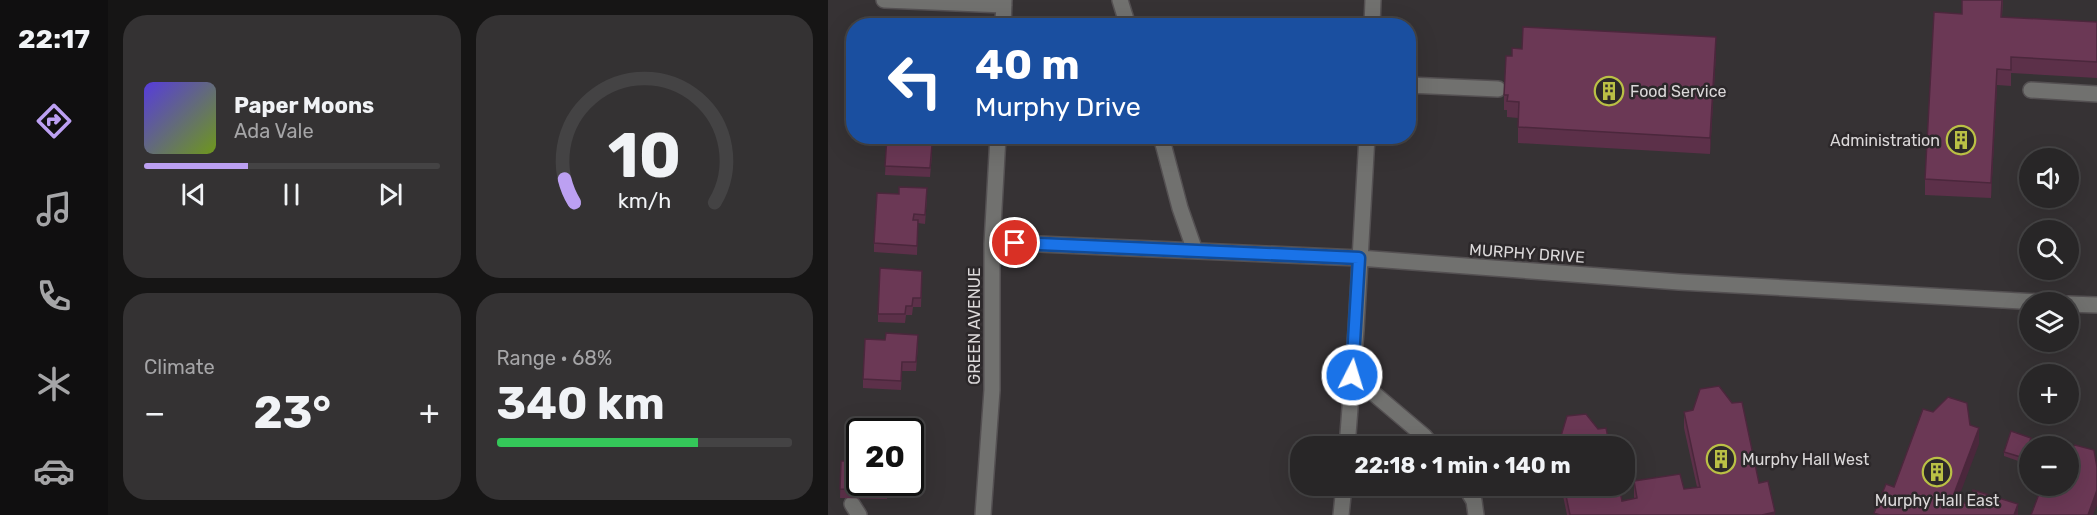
<!DOCTYPE html>
<html lang="en">
<head>
<meta charset="utf-8">
<style>
  body { margin:0; font-family:Rubik,sans-serif; background:#343233; color:#f1f3f6; height:100vh; display:flex; flex-direction:column; font-size:22px; white-space:nowrap }
  * { box-sizing:border-box; margin:0 }
  p { font-size:20px; color:#a5a5a7 }
  .icon { flex:none; width:33px; height:33px; fill:none; stroke:currentColor; stroke-width:2; stroke-linecap:round; stroke-linejoin:round }
  .map { position:relative; flex:1; overflow:hidden }
  .details { display:flex; flex-direction:column; gap:15px; padding:15px; background:#161515; width:720px }
  .details>* { flex:none }
  .banner { position:absolute; left:18px; top:18px; width:570px; height:126px; border-radius:24px; box-shadow:0 6px 24px #0002,0 0 0 2px #444344; background:#1a4fa0; color:#fff; overflow:hidden }
  .tools { position:absolute; left:1191px; top:148px; display:grid; gap:12px }
  .tools a { display:grid; place-items:center; width:60px; height:60px; border-radius:50%; background:#282627; box-shadow:0 6px 24px #0002,0 0 0 2px #444344; font-size:30px }
  .speed { position:absolute; left:18px; top:418px; display:flex; gap:12px; font-size:30px; font-weight:700; text-align:center }
  .speed>* { display:grid; place-content:center; width:78px; height:78px; border-radius:50%; background:#282627; box-shadow:0 6px 24px #0002,0 0 0 2px #444344; line-height:1 }
  .speed .limit { border:3px solid #111; border-radius:9px; background:#fff; color:#111 }
  .pin { position:absolute; display:grid; place-items:center; width:51px; height:51px; color:#fff; margin:-26px; border:3px solid #fff; border-radius:50%; box-shadow:0 2px 6px #0007 }
  .me { position:absolute; width:66px; margin:-33px; rotate:5deg; stroke-linejoin:round; filter:drop-shadow(0 0 4px #0008) }
  .turn { display:flex; align-items:center; gap:21px; height:126px; padding:0 30px; font-size:27px }
  .turn .icon { width:78px; height:78px; stroke-width:2.5 }
  .turn b { display:block; font-size:42px; line-height:51px }
  .big { font-size:45px; font-weight:700; line-height:1.1 }
  .details .card { flex:1; display:flex; flex-direction:column; justify-content:center; gap:9px; min-width:0; padding:0 21px; border-radius:24px; background:#343233 }
  .details .dial { align-items:center; gap:0 }
  .dial svg { height:156px; overflow:visible; fill:none; stroke:#444344; stroke-width:7; stroke-linecap:round; text-anchor:middle }
  .dial text { fill:#f1f3f6; stroke:none }
  .song { display:flex; align-items:center; gap:18px }
  .cover { width:72px; height:72px; border-radius:9px; background:linear-gradient(135deg,hsl(250 70% 55%),hsl(80 70% 35%)) }
  .played { height:6px; border-radius:3px; background:linear-gradient(90deg,#bca0f2 35%,#444344 35%) }
  .keys { display:flex; justify-content:space-around; direction:ltr }
  .heat { display:flex; justify-content:space-between; align-items:center; font-size:33px; direction:ltr }
  .charge { height:9px; border-radius:4px; background:linear-gradient(90deg,#34c759 68%,#444344 0) }
  .details .tiles { flex:1; display:grid; gap:15px; grid-template-columns:repeat(2,1fr) }
  .trip { position:absolute; left:462px; top:436px; width:345px; height:60px; border-radius:24px; background:#282627; box-shadow:0 6px 24px #0002,0 0 0 2px #444344; font-weight:700; line-height:60px; text-align:center }
  main { display:flex; flex:1; min-height:0 }
  .tab-bar { display:flex; flex-direction:column; width:108px; justify-content:space-around; align-items:center; background:#100f10; color:#a5a5a7 }
  .tab-bar .icon { width:42px; height:42px }
  .tab-bar .active { color:#bca0f2 }
  .tab-bar b { font-size:27px; color:#f1f3f6 }
  .map>svg:first-child { display:block }
</style>
</head>
<body>
<main>
<nav class="tab-bar">
<b>22:17</b>
<svg class="icon active" aria-label="directions" viewBox="0 0 24 24"><path d="M12 3l9 9-9 9-9-9zM9 14v-3h6M13 9l2 2-2 2"/></svg>
<svg class="icon" aria-label="music" viewBox="0 0 24 24"><path d="M9 18V5l10-2v13"/><circle cx="6" cy="18" r="3"/><circle cx="16" cy="16" r="3"/></svg>
<svg class="icon" aria-label="phone" viewBox="0 0 24 24"><path d="M5 4h4l2 5-3 2q2 4 5 5l2-3 5 2v4C11 20 4 13 5 4z"/></svg>
<svg class="icon" aria-label="climate" viewBox="0 0 24 24"><path d="M12 3v18M4 7l16 10M4 17L20 7"/></svg>
<svg class="icon" aria-label="car" viewBox="0 0 24 24"><path d="M5 17H2v-5l4-1 3-4h7l3 4 3 1v5h-3M9 17h6M6 11h13"/><circle cx="7" cy="17" r="2"/><circle cx="17" cy="17" r="2"/></svg>
</nav>
<section class="details">
<div class="tiles">
<div class="card">
<div class="song"><i class="cover"></i><div><b>Paper Moons</b><p>Ada Vale</p></div></div>
<div class="played"></div>
<div class="keys"><svg class="icon" aria-label="previous" viewBox="0 0 24 24"><path d="M18 5L8 12l10 7zM5 5v14"/></svg><svg class="icon" aria-label="pause" viewBox="0 0 24 24"><path d="M8 5v14M16 5v14"/></svg><svg class="icon" aria-label="next" viewBox="0 0 24 24"><path d="M6 5l10 7-10 7zM19 5v14"/></svg></div>
</div>
<div class="card dial"><svg viewBox="0 0 100 80">
<path d="M14 69A42 42 0 1 1 86 69"/>
<path d="M14 69A42 42 0 0 1 9 57" stroke="#bca0f2"/>
<text x="50" y="56" font-size="32" font-weight="700">10</text>
<text x="50" y="72" font-size="11">km/h</text>
</svg></div>
<div class="card"><p>Climate</p>
<div class="heat"><a>−</a><b class="big">23°</b><a>+</a></div>
</div>
<div class="card"><p>Range · 68%</p><b class="big">340 km</b><div class="charge"></div></div>
</div>
</section>
<div class="map">
<svg width="1269" height="515" viewBox="0 0 1269 515">
  <rect width="100%" height="100%" fill="#363234"/>
  <g fill="none" stroke-linecap="round" stroke-linejoin="round">
    <g stroke="#545052" stroke-width="18">
      <path id="minor" d="M56,0L176,5
        M292,0L300,26
        M175,26L176,0
        M544,26L545,0
        M580,85L670,89
        M1203,90L1269,94
        M333,136L352,208L367,251
        M164,244L187,243L531,258L851,282L1230,303
        M1240,304L1269,305
        M524,375L596,436L605,447
        M519,447L528,330L539,136
        M637,486L646,501L648,515
        M24,504L31,515
        M155,515L164,390V244L170,136
        M513,515L516,486"/>
    </g>
    <use href="#minor" stroke="#71716f" stroke-width="15"/>
  </g>
  <path fill="#5c3049" d="M1175,0L1174,17L1269,22V78L1183,73V86L1169,85L1163,198L1097,195V179L1134,14Z
    M694,49L888,53L882,154L690,143V118L679,117V110H676V95L684,56Z
    M59,136L88,145L104,154L102,177L57,175Z
    M99,197L97,224L90,223L89,255L46,252V243Z
    M94,279L93,307H85L84,315H78L77,323L50,322V314Z
    M90,344L88,371H74L73,390L35,388V379Z
    M856,412L931,483L947,515H739L733,486H791L794,501L806,499V481L856,489L869,487L856,428Z
    M1203,443L1196,463L1176,456V452Z
    M13,461L32,483H59V499L12,498Z"/>
  <path fill="#4b273c" d="M888,37V53L882,154V138Z
    M1169,69V85L1163,198V183Z
    M1151,428V444L1124,515V499Z
    M1203,438V443L1196,463V458Z
    M1269,490V505L1265,515H1260Z
    M1190,504V515H1186Z
    M947,512V515H934Z"/>
  <path fill="#6b3855" stroke="#4b273c" stroke-width="1.5" d="M1134,0H1174L1173,17L1269,22V62L1183,57V70L1169,69L1163,183L1097,179L1106,12L1134,14Z
    M695,27L888,37L882,138L690,127L691,102L679,101L680,95H676L678,56H684V48L694,49Z
    M59,136H88L87,145H104L102,168L57,166Z
    M71,187L99,188L97,215L86,214L85,220H90L89,246L46,243L49,193L71,194Z
    M52,268L94,271L93,298H85L84,306H78L77,314H50Z
    M58,333L90,335L88,362H74L73,381L35,379L37,339L57,340Z
    M891,386L904,403L914,402L931,483L940,481L947,512L934,515H742L736,486H791L794,501L809,498L806,481L852,474L856,489L872,487L856,412L865,410L872,389Z
    M1120,397L1139,403L1142,425L1151,428L1124,499L1140,504L1145,490L1190,504L1186,515H1052L1046,513L1058,484L1066,487L1095,409L1105,412Z
    M758,414L770,429L778,428L782,447H729L726,436H733L739,416Z
    M1183,431L1203,438L1196,458L1176,452Z
    M1247,445L1266,450L1269,467V490L1260,515H1203L1214,486H1240V451Z
    M21,454L32,455V483H59V490L12,489L13,461H21Z"/>
  <g fill="none" stroke-linecap="round" stroke-linejoin="round">
    <g stroke="#114b97" stroke-width="15">
      <path id="route" d="M187,243L531,258L524,375"/>
    </g>
    <use href="#route" stroke="#1a73e8" stroke-width="10"/>
  </g>
  <defs>
    <g id="building-ring" transform="scale(1.5)"><circle r="9.5" fill="#2c282a" stroke="#bac045" stroke-width="1.5"/><path d="M-4-6H4V6H1V3H-1V6H-4ZM-2.5-4.3h1.7v1.8h-1.7ZM.8-4.3h1.7v1.8H.8ZM-2.5-1h1.7V.8h-1.7ZM.8-1h1.7V.8H.8Z" fill="#bac045"/></g>
  </defs>
  <g fill-rule="evenodd">
    <use href="#building-ring" x="781" y="91"/>
    <use href="#building-ring" x="1133" y="140"/>
    <use href="#building-ring" x="893" y="459"/>
    <use href="#building-ring" x="1109" y="472"/>
  </g>
  <g text-anchor="middle" stroke-width="5" stroke-linejoin="round" paint-order="stroke">
    <g font-size="16" fill="#dbd8d9" stroke="#2c282a" text-anchor="start">
      <text x="802" y="97">Food Service</text>
      <text x="1112" y="146" text-anchor="end">Administration</text>
      <text x="914" y="465">Murphy Hall West</text>
      <text x="1109" y="506" text-anchor="middle">Murphy Hall East</text>
    </g>
    <g font-size="16" fill="#dbd8d9" stroke="#2c282a">
      <text transform="translate(699 253) rotate(4)" y="6">MURPHY DRIVE</text>
      <text transform="translate(146 326) rotate(-90)" y="6">GREEN AVENUE</text>
    </g>
  </g>
</svg>
<div class="tools">
<a><svg class="icon" aria-label="sound" viewBox="0 0 24 24"><path d="M4 9h4l5-4v14l-5-4H4zM17 9q2 3 0 6"/></svg></a>
<a><svg class="icon" aria-label="search" viewBox="0 0 24 24"><circle cx="10" cy="10" r="6"/><path d="M15 15l6 6"/></svg></a>
<a><svg class="icon" aria-label="layers" viewBox="0 0 24 24"><path d="M12 4l9 5-9 5-9-5zM3 14l9 5 9-5"/></svg></a>
<a>+</a>
<a>−</a>
</div>
<div class="speed"><div class="limit">20</div></div>
<div class="pin" style="left:187px;top:243px;background:#d93025"><svg class="icon" aria-label="arrive" viewBox="0 0 24 24"><path d="M6 21V4h12l-3 4 3 4H6"/></svg></div>
<svg class="me" style="left:524px;top:375px" viewBox="-20 -20 40 40"><circle r="17" fill="#1a73e8" stroke="#fff" stroke-width="3"/><path d="M0-11L8 9 0 5-8 9z" fill="#fff"/></svg>
<div class="trip">22:18 · 1 min · 140 m</div>
<div class="banner">
<div class="turn"><svg class="icon" aria-label="left" viewBox="0 0 24 24"><path d="M17 20v-9H6M10 6l-5 5 5 5"/></svg><div><b>40 m</b>Murphy Drive</div></div>
</div>
</div>
</main>
</body>
</html>
